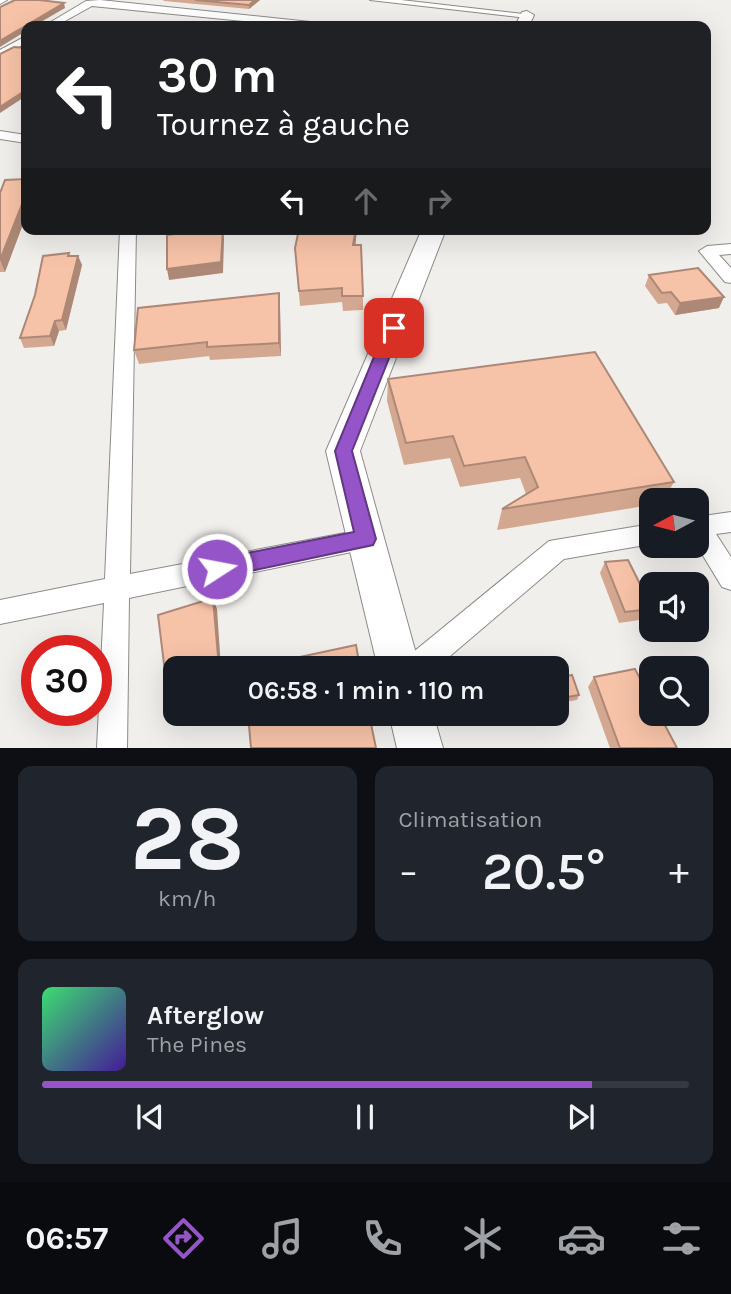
<!DOCTYPE html>
<html lang="fr">
<head>
<meta charset="utf-8">
<style>
  body { margin:0; font-family:Karla,sans-serif; background:#20242c; color:#f1f3f6; height:100vh; display:flex; flex-direction:column; font-size:26px; white-space:nowrap }
  * { box-sizing:border-box; margin:0 }
  p { font-size:23px; color:#9ea1a6 }
  .icon { flex:none; width:38px; height:38px; fill:none; stroke:currentColor; stroke-width:2; stroke-linecap:round; stroke-linejoin:round }
  .map { position:relative; height:748px; overflow:hidden }
  .sheet { display:flex; flex-direction:column; gap:18px; padding:18px; background:#0d0f14; flex:1 }
  .sheet>* { flex:none }
  .banner { position:absolute; left:21px; top:21px; width:690px; height:214px; border-radius:14px; box-shadow:0 7px 28px #0002; background:#202124; color:#fff; overflow:hidden }
  .needle { width:46px; rotate:263deg }
  .controls { position:absolute; left:639px; top:488px; display:grid; gap:14px }
  .controls a { display:grid; place-items:center; width:70px; height:70px; border-radius:14px; background:#171b24; box-shadow:0 7px 28px #0002; font-size:35px }
  .speed { position:absolute; left:21px; top:635px; display:flex; gap:14px; font-size:35px; font-weight:700; text-align:center }
  .speed>* { display:grid; place-content:center; width:91px; height:91px; border-radius:50%; background:#171b24; box-shadow:0 7px 28px #0002; line-height:1 }
  .speed .limit { border:10px solid #d22; background:#fff; color:#111 }
  .pin { position:absolute; display:grid; place-items:center; width:60px; height:60px; color:#fff; margin:-30px; border-radius:14px; box-shadow:0 4px 10px #0006 }
  .me { position:absolute; width:77px; margin:-38px; rotate:79deg; stroke-linejoin:round; filter:drop-shadow(0 0 5px #0008) }
  .turn { display:flex; align-items:center; gap:24px; height:147px; padding:0 21px; font-size:32px }
  .turn .icon { width:91px; height:91px; stroke-width:2.5 }
  .turn b { display:block; font-size:49px; line-height:60px }
  .lanes { display:flex; align-items:center; height:66px; padding:0 21px; background:#0003; justify-content:center; gap:35px; direction:ltr }
  .lanes .off { opacity:.35 }
  .big { font-size:52px; font-weight:600; line-height:1.1 }
  .sheet .card { flex:1; display:flex; flex-direction:column; justify-content:center; gap:10px; min-width:0; padding:0 24px; border-radius:14px; background:#20242c }
  .sheet .dial { align-items:center; gap:0 }
  .dial b { font-size:91px; line-height:1 }
  .song { display:flex; align-items:center; gap:21px }
  .cover { width:84px; height:84px; border-radius:10px; background:linear-gradient(135deg,hsl(140 70% 55%),hsl(260 70% 35%)) }
  .played { height:7px; border-radius:4px; background:linear-gradient(90deg,#9654c9 85%,#363941 85%) }
  .keys { display:flex; justify-content:space-around; direction:ltr }
  .heat { display:flex; justify-content:space-between; align-items:center; font-size:38px; direction:ltr }
  .sheet .tiles { flex:1; display:grid; gap:18px; grid-template-columns:1fr 1fr }
  .card:last-child { grid-column:span 2 }
  .trip { position:absolute; left:163px; top:656px; width:406px; height:70px; border-radius:14px; background:#171b24; box-shadow:0 7px 28px #0002; font-weight:600; line-height:70px; text-align:center }
  .tabs { display:flex; height:112px; justify-content:space-around; align-items:center; background:#090b0e; color:#9ea1a6 }
  .tabs .icon { width:49px; height:49px }
  .tabs .active { color:#9654c9 }
  .tabs b { font-size:32px; color:#f1f3f6 }
  .map>svg:first-child { display:block }
</style>
</head>
<body>
<div class="map">
<svg width="731" height="748" viewBox="0 0 731 748">
  <rect width="100%" height="100%" fill="#f1efec"/>
  <g fill="none" stroke-linecap="round" stroke-linejoin="round">
    <g stroke="#8d8b88" stroke-width="2">
      <path id="minor" d="M0,0H7L0,4Z
        M100,0L320,23L325,26H294L92,6L56,26H44L86,1Z
        M370,0H401L532,15L527,18Z
        M26,36V43L0,57V50Z
        M0,131L26,135V143L0,139Z
        M120,229H136L130,574L366,529L374,532L378,539L374,546L366,549L129,598L127,748H97L104,603L0,624V600L105,579Z
        M731,244V254L719,255L731,268V283L725,282L699,251L707,246Z
        M731,512V532L716,534L731,557V590L722,587L696,544V517Z
        M651,524V544L564,559L436,668H402L406,658L549,541Z"/>
    </g>
    <g stroke="#8d8b88" stroke-width="2">
      <path id="primary" d="M527,11L534,15L529,26H515L522,12Z
        M422,229H446L360,451L420,668H378L326,451Z
        M389,714H433L443,748H397Z"/>
    </g>
    <use href="#minor" fill="#fff" fill-rule="evenodd"/>
    <use href="#primary" fill="#fff" fill-rule="evenodd"/>
  </g>
  <path fill="#d4a890" d="M163,0H260L249,9L164,1Z
    M26,179V216L5,272H0V193Z
    M299,229H357L355,245L363,296V310L343,311L342,302L300,306L295,248Z
    M69,253L70,256H78L82,265L66,330L59,331L54,346L24,348L20,338Z
    M649,275L719,308L675,315L667,303L658,304L645,286Z
    M280,307L281,356L210,360L209,356L139,364L134,350Z
    M388,379L674,482L664,500H651V505L497,530L502,509L526,494L520,478L460,487L450,458L404,465L387,401Z
    M605,562L651,606V610L646,619L619,623L600,573Z
    M594,677L677,748H610L588,687Z
    M556,678L579,695L577,700L556,703Z"/>
  <path fill="#ad8876" d="M255,0H260L249,9V5Z
    M64,3L65,8L34,26H26V31L0,47V41Z
    M26,90V96L0,113V107Z
    M26,194V216L5,272L0,260Z
    M223,229L224,239L223,273L169,280L167,269Z
    M356,229H357L354,259L353,245Z
    M78,256L82,265L66,330L62,320Z
    M279,293L280,307L281,356L279,343Z
    M724,297L719,308L675,315L680,303Z
    M55,321L59,331L54,346L50,336Z
    M213,598L217,609L221,668H219Z
    M183,659L187,668H175V672L168,674L164,664Z"/>
  <path fill="#f7c3a8" stroke="#ad8876" stroke-width="2" d="M15,0H39L64,3L0,41V7Z
    M195,0H255L249,5Z
    M14,47L26,48V90L0,107V54Z
    M26,179V194L0,260V193L5,180Z
    M216,229H223L221,262L167,269V235Z
    M299,229H356L353,245H361L363,296H342V288L299,291L295,248Z
    M69,253L68,256H78L62,320L55,321L50,336L20,338L35,295L43,256Z
    M698,268L724,297L680,303L671,292L662,293L649,275Z
    M279,293V343L207,347V342L134,350L138,308Z
    M595,352L674,482L502,509L538,487L525,457L464,466L453,436L406,443L388,379Z
    M628,560L651,606V609L625,612L605,562Z
    M213,598L219,668H181L183,659L164,664L158,615Z
    M356,645L360,668H248Z
    M635,669L651,700V714H659L677,748H620L594,677Z
    M572,675L579,695L556,699V678Z
    M248,714H369L376,748H251Z"/>
  <path fill="#9654c9" stroke="#623783" stroke-width="2" d="M394,323L401,328L352,451L376,539L373,545L217,578L209,575L206,569L209,562L217,559L354,532L335,451L386,328Z"/>
</svg>
<div class="controls">
<a><svg class="needle" viewBox="-14 -14 28 28"><path d="M0-13l5 13h-10z" fill="#e53935"/><path d="M0 13l5-13h-10z" fill="#9ea1a6"/></svg></a>
<a><svg class="icon" aria-label="sound" viewBox="0 0 24 24"><path d="M4 9h4l5-4v14l-5-4H4zM17 9q2 3 0 6"/></svg></a>
<a><svg class="icon" aria-label="search" viewBox="0 0 24 24"><circle cx="10" cy="10" r="6"/><path d="M15 15l6 6"/></svg></a>
</div>
<div class="speed"><div class="limit">30</div></div>
<div class="pin" style="left:394px;top:328px;background:#d93025"><svg class="icon" aria-label="arrive" viewBox="0 0 24 24"><path d="M6 21V4h12l-3 4 3 4H6"/></svg></div>
<svg class="me" style="left:217px;top:569px" viewBox="-20 -20 40 40"><circle r="17" fill="#9654c9" stroke="#fff" stroke-width="3"/><path d="M0-11L8 9 0 5-8 9z" fill="#fff"/></svg>
<div class="trip">06:58 · 1 min · 110 m</div>
<div class="banner">
<div class="turn"><svg class="icon" aria-label="left" viewBox="0 0 24 24"><path d="M17 20v-9H6M10 6l-5 5 5 5"/></svg><div><b>30 m</b>Tournez à gauche</div></div>
<div class="lanes"><svg class="icon" aria-label="left" viewBox="0 0 24 24"><path d="M17 20v-9H6M10 6l-5 5 5 5"/></svg><svg class="icon off" aria-label="ahead" viewBox="0 0 24 24"><path d="M12 20V5M6 11l6-6 6 6"/></svg><svg class="icon off" aria-label="right" viewBox="0 0 24 24"><path d="M7 20v-9h11M14 6l5 5-5 5"/></svg></div>
</div>
</div>
<section class="sheet">
<div class="tiles">
<div class="card dial"><b>28</b><p>km/h</p></div>
<div class="card"><p>Climatisation</p>
<div class="heat"><a>−</a><b class="big">20.5°</b><a>+</a></div>
</div>
<div class="card">
<div class="song"><i class="cover"></i><div><b>Afterglow</b><p>The Pines</p></div></div>
<div class="played"></div>
<div class="keys"><svg class="icon" aria-label="previous" viewBox="0 0 24 24"><path d="M18 5L8 12l10 7zM5 5v14"/></svg><svg class="icon" aria-label="pause" viewBox="0 0 24 24"><path d="M8 5v14M16 5v14"/></svg><svg class="icon" aria-label="next" viewBox="0 0 24 24"><path d="M6 5l10 7-10 7zM19 5v14"/></svg></div>
</div>
</div>
</section>
<nav class="tabs">
<b>06:57</b>
<svg class="icon active" aria-label="directions" viewBox="0 0 24 24"><path d="M12 3l9 9-9 9-9-9zM9 14v-3h6M13 9l2 2-2 2"/></svg>
<svg class="icon" aria-label="music" viewBox="0 0 24 24"><path d="M9 18V5l10-2v13"/><circle cx="6" cy="18" r="3"/><circle cx="16" cy="16" r="3"/></svg>
<svg class="icon" aria-label="phone" viewBox="0 0 24 24"><path d="M5 4h4l2 5-3 2q2 4 5 5l2-3 5 2v4C11 20 4 13 5 4z"/></svg>
<svg class="icon" aria-label="climate" viewBox="0 0 24 24"><path d="M12 3v18M4 7l16 10M4 17L20 7"/></svg>
<svg class="icon" aria-label="car" viewBox="0 0 24 24"><path d="M5 17H2v-5l4-1 3-4h7l3 4 3 1v5h-3M9 17h6M6 11h13"/><circle cx="7" cy="17" r="2"/><circle cx="17" cy="17" r="2"/></svg>
<svg class="icon" aria-label="filters" viewBox="0 0 24 24"><path d="M4 7h16M4 17h16"/><circle cx="9" cy="7" r="2"/><circle cx="15" cy="17" r="2"/></svg>
</nav>
</body>
</html>
